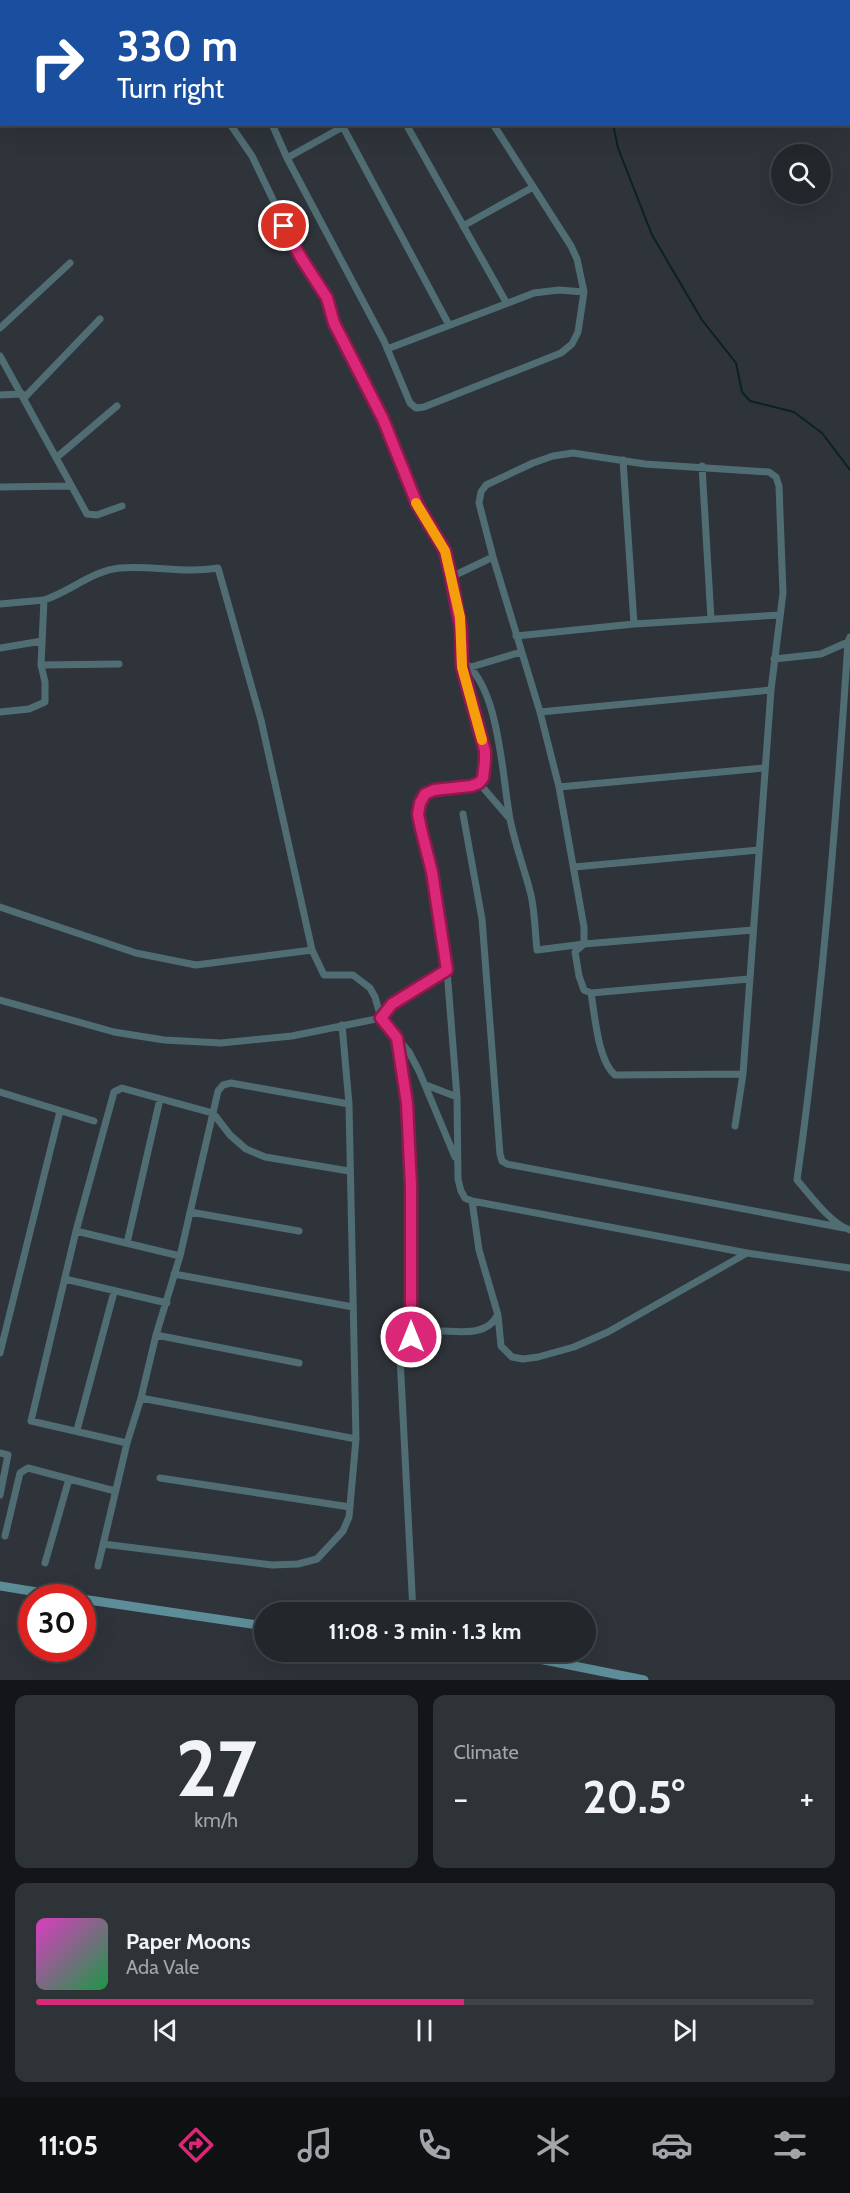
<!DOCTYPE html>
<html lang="en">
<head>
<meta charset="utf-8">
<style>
  body { margin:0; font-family:Cabin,sans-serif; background:#2e3338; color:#f1f3f6; height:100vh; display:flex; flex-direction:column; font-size:22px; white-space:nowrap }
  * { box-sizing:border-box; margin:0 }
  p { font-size:20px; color:#a2a5a9 }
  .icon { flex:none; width:33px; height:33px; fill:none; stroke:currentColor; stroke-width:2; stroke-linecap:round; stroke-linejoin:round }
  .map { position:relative; height:1680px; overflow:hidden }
  .side { display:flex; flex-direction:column; gap:15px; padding:15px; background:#131518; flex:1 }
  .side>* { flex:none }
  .banner { position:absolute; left:0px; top:0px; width:850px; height:126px; box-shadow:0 6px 24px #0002,0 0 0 2px #3f4448; background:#1a4fa0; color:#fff; overflow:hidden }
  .tools { position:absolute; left:771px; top:144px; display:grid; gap:12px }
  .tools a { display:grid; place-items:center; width:60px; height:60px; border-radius:50%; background:#22272c; box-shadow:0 6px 24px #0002,0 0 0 2px #3f4448; font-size:30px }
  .speed { position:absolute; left:18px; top:1584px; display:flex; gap:12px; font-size:30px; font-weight:700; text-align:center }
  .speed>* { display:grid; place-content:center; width:78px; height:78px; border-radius:50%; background:#22272c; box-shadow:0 6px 24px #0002,0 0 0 2px #3f4448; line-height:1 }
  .speed .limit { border:9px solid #d22; background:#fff; color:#111 }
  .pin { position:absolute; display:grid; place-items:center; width:51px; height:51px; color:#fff; margin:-26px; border:3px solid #fff; border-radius:50%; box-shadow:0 2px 6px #0007 }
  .me { position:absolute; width:66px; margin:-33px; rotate:0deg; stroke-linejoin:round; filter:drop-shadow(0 0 4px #0008) }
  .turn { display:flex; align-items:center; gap:21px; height:126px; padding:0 18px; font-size:27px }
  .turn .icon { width:78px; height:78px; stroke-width:2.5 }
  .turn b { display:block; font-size:42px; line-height:51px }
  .big { font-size:45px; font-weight:800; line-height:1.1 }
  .side .tile { flex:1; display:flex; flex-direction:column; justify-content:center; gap:9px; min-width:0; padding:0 21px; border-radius:12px; background:#2e3338 }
  .side .dial { align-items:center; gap:0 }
  .dial b { font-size:78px; line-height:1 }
  .song { display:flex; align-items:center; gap:18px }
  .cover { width:72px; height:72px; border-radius:9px; background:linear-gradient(135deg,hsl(310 70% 55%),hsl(140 70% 35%)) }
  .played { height:6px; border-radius:3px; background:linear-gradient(90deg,#db2777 55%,#3f4448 55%) }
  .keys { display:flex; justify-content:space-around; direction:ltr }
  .heat { display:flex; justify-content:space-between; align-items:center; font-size:33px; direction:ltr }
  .side .tiles { flex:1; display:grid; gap:15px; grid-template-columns:1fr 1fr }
  .tile:last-child { grid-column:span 2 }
  .trip { position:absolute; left:254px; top:1602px; width:342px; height:60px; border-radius:30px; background:#22272c; box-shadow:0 6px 24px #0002,0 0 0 2px #3f4448; font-weight:800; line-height:60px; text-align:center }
  .tabs { display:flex; height:96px; justify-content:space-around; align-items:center; background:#0e1012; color:#a2a5a9 }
  .tabs .icon { width:42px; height:42px }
  .tabs .selected { color:#db2777 }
  .tabs b { font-size:27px; color:#f1f3f6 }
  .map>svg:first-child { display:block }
</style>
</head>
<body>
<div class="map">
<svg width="850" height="1680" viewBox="0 0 850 1680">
  <rect width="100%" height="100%" fill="#2e343a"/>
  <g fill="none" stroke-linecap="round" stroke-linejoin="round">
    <path stroke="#0a2320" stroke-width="2" d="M581,0L582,2
      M613,124L618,148L652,235L702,320L736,363L742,392L750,401L794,412L822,433L850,470"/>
    <path stroke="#506d74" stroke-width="7" d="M414,0V2
      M472,0V2
      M216,2L217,0
      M253,2V0
      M0,22L2,24
      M230,124L252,156L300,256L327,299L334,323L383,419L417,504L445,551L460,617L462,667L485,751V770L483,778L479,783L472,786L445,788L425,794L420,803L418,814L423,844L432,872L447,970L457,1097L458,1179L461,1191L465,1198L472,1201L747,1253
      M272,124L287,158L384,341L410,403L416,408L424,407L561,353L572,344L578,332L584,292L577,259L571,246L493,124
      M406,124L506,302
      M343,127L449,325
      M287,158L348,124
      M463,226L533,187
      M0,328L70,263
      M387,349L534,293L559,290L584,292
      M0,356L87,514L97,515L122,506
      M0,395L22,394
      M24,398L100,319
      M56,458L117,406
      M623,460L634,624
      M702,466L711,619
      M0,487L71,486
      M451,577L493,557
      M44,600C70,592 91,571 120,568C153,565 184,574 218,568L261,720L312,950
      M0,604L44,600L41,665L45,682V702L29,709L0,712
      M516,636L634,624L780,615
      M850,637L848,642C836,822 822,1002 797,1180C810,1195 831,1224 850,1230
      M0,648L42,641
      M774,659L821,654L848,642
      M461,660C500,684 502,778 510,819C515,845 525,870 531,895C535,913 535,932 537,950L584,944L753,930
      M41,665L119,664
      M471,667L521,652
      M540,712L771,690
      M479,783L510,819
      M559,787L764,768
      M463,814L482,919L500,1154L502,1161L507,1164L844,1228
      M574,867L759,850
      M0,907L136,953L196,965L312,950L324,975H353L370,988L375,997L381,1018L409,1052L419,1071L455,1157
      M591,993C595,1016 598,1061 615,1075L743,1074
      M0,1000L114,1032L164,1040L221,1043L292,1036L381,1018L392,1004L447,970
      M397,1040L407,1103L411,1187V1337
      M426,1085L457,1097
      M0,1092L94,1121
      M735,1126L743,1074L771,690L783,593L779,486L776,477L769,472L645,464L573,453L553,456L533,463L486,485L481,492L479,503L493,557L540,712L559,787L584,927V944L575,952L579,976L584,990L591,993L749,979
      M472,1201L479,1250L498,1315L501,1346L512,1357L523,1359L538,1357L574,1347L608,1332L747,1253L850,1268
      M190,1212L299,1231
      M76,1231L180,1256
      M127,1243L160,1099
      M174,1274L353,1307
      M65,1279L167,1303
      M156,1335L299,1363
      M0,1353L60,1111
      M141,1398L356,1439
      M77,1430L114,1292
      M127,1443L31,1421L76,1231L114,1092L122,1088L213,1113L230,1135L246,1149L265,1157L349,1171
      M0,1453L8,1455L0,1495
      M160,1478L350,1507
      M5,1536L20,1473L28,1468L115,1491
      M103,1544L272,1565L298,1564L317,1559L343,1531L349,1517L356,1439L349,1104L342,1025
      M45,1563L69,1479
      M98,1566L127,1443L141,1398L156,1335L180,1256L218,1091L223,1085L231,1083L349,1104
      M413,1612L400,1357C403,1349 405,1341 412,1336C434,1321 481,1346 497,1316"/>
    <path stroke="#5d8d98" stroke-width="9" d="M0,1586L74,1598
      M82,1599L264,1626
      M482,1652L524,1656L644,1680"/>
  </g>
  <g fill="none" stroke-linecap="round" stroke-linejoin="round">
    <g stroke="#8e194d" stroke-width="15">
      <path id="route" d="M284,226L300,256L327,298L334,323L383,419L417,504L445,551L451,577L461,629L462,667L485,751V761L483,778L479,783L471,786L434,790L425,794L420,803L418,814L421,829L432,872L447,970L392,1004L381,1018L397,1038L407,1103L411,1186V1337"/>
    </g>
    <use href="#route" stroke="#db2777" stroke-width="10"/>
    <path stroke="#f59e0b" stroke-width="10" d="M416,503L445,551L460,617L462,667L482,740"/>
  </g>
</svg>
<div class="tools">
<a><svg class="icon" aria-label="search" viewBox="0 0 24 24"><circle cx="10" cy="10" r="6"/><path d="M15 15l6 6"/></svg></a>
</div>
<div class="speed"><div class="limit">30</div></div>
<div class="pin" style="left:284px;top:226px;background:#d93025"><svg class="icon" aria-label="arrive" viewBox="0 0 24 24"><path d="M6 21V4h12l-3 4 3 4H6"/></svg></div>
<svg class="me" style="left:411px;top:1337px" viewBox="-20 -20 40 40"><circle r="17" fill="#db2777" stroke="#fff" stroke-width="3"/><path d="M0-11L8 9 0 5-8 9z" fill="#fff"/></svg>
<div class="trip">11:08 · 3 min · 1.3 km</div>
<div class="banner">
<div class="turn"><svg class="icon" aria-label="right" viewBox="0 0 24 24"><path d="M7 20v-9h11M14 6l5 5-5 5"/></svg><div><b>330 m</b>Turn right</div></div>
</div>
</div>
<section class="side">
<div class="tiles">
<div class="tile dial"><b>27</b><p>km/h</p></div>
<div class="tile"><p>Climate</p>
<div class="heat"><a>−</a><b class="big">20.5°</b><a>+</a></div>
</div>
<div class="tile">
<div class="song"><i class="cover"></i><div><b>Paper Moons</b><p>Ada Vale</p></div></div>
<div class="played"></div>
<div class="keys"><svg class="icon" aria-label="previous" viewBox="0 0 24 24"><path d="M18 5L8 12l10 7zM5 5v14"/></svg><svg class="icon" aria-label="pause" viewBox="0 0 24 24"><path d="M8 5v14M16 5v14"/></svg><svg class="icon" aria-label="next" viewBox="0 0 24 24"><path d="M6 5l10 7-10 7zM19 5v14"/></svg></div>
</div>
</div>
</section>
<nav class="tabs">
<b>11:05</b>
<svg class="icon selected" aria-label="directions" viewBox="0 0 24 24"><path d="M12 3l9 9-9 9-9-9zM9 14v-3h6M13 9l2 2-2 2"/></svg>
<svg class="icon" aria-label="music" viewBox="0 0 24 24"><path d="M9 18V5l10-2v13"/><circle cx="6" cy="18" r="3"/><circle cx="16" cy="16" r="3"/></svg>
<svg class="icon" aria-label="phone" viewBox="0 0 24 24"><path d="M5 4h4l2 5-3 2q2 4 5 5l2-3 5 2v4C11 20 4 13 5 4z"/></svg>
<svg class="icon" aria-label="climate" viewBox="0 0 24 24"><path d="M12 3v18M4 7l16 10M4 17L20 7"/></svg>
<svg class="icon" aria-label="car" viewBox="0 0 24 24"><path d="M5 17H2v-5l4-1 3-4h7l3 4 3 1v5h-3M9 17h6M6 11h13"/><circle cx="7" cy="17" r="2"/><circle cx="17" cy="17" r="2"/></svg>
<svg class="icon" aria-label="filters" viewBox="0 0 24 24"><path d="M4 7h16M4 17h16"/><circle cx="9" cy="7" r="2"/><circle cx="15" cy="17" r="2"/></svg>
</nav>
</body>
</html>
